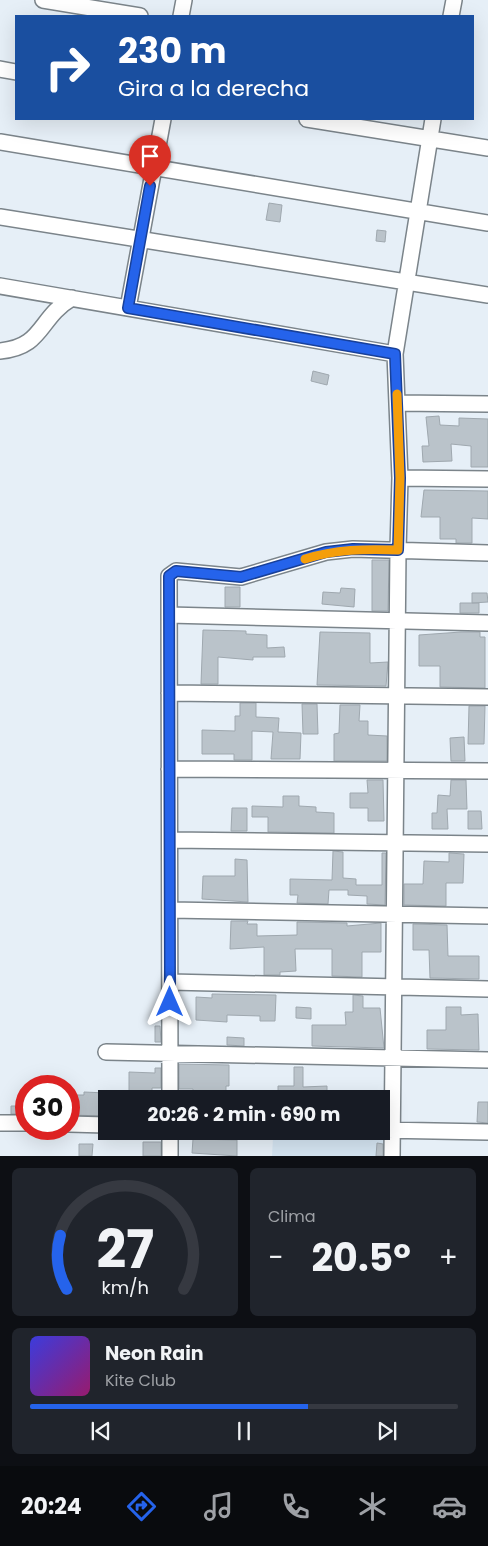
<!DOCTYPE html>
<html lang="es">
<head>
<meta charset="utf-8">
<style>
  body { margin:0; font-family:Poppins,sans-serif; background:#20242c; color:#f1f3f6; height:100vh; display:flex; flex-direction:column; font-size:19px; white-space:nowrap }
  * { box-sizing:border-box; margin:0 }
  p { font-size:16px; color:#9ea1a6 }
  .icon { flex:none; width:28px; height:28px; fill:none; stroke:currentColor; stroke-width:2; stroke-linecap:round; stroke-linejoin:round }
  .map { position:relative; height:1156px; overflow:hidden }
  .sheet { display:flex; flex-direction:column; gap:12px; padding:12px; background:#0d0f14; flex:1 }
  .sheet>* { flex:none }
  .banner { position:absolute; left:15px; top:15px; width:459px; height:105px; border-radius:0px; box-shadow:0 5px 20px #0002; background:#1a4fa0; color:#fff; overflow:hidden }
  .speed { position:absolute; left:15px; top:1075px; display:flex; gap:10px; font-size:25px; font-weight:700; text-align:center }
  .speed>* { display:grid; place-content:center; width:65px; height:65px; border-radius:50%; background:#171b24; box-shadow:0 5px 20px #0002; line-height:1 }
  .speed .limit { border:8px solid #d22; background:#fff; color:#111 }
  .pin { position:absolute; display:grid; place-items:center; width:42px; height:42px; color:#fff; margin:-51px -21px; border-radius:50% 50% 50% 0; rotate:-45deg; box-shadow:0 0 5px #0007 }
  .pin .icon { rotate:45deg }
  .me { position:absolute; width:55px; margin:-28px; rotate:0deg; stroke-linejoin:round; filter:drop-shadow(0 0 4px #0008) }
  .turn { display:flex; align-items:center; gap:18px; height:105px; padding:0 20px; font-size:22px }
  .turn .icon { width:65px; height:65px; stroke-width:2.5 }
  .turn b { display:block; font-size:35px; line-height:42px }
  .big { font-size:38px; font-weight:700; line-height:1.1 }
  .sheet .card { flex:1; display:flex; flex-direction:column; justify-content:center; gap:8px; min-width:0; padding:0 18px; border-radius:8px; background:#20242c }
  .sheet .dial { align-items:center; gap:0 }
  .dial svg { height:130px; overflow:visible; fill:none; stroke:#363941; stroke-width:7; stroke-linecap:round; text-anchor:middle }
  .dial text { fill:#f1f3f6; stroke:none }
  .song { display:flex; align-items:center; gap:15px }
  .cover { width:60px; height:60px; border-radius:8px; background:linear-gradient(135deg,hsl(240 70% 55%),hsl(320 70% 35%)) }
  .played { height:5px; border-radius:2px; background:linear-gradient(90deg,#2563eb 65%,#363941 65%) }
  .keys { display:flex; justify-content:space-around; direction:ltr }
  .heat { display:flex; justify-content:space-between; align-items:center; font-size:28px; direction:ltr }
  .sheet .tiles { flex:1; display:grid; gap:12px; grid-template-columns:1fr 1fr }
  .card:last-child { grid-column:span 2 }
  .trip { position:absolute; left:98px; top:1090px; width:292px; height:50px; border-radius:0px; background:#171b24; box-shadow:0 5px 20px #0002; font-weight:700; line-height:50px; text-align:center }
  .tabs { display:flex; height:80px; justify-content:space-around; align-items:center; background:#090b0e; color:#9ea1a6 }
  .tabs .icon { width:35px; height:35px }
  .tabs .selected { color:#2563eb }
  .tabs b { font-size:22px; color:#f1f3f6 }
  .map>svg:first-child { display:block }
</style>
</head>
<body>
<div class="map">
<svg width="488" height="1156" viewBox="0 0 488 1156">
  <rect width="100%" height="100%" fill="#e6eff7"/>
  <path fill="#d5e5f2" d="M273,1138H386L385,1156H272Z"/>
  <path fill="#bac3ca" stroke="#9fa8af" d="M269,203L282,205L280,222L266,220Z
    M377,230L386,231L385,242L376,241Z
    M313,371L329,375L327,385L311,381Z
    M439,416L440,425L459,426V418L488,419V467H471V446L451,444L452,461L423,462L422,446H429L426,417Z
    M424,490L488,491V519L472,518V543H456V539H440V517H421Z
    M372,560H389L388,611H372Z
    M225,587H240V607H225Z
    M341,588L355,589L354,607L322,604L323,592L340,593Z
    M472,593H487L488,602L472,603Z
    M460,603H479V613H460Z
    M203,630L246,631V634L267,635V648L284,647L285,657H253V660L218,657V684H201Z
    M320,632L370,633V663L388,662L386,686L317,685Z
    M461,632H480V637H485V688L440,687V666H419V635Z
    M240,703H256V717L279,718L278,732L301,733L300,759H271L273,732L252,731V760H234V754H202V730L235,731V716H240Z
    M302,704H317L318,734H303Z
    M340,705H360L359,721H368V735L387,736V761H334V734L339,733Z
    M469,706H485L484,744H468Z
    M464,737L465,761H451L450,738Z
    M367,780H383L384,821H368V808H350V793H368Z
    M451,780H466L467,809H447L448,829H432V813H437L438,795L450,796Z
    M283,796H299V806L316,807V812L334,813V833L268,832V817H252V806L283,807Z
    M232,808H247V831H231Z
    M468,811H481L482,829H468Z
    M333,851L343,852V878L356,879V885H382V853H386L385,905L367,904V896L348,895V890H329L328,904L297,903L298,895H290V879L332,880Z
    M449,853L464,854L463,883H446V906L404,905V884H423L424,861L449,862Z
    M235,859L247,860L248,902L202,899L203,876H235Z
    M231,921H248L247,924H257V936L297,935V922L347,923V926L381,923V952H362V977L332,976V949H295L296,971L280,972V975H264V947L230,949Z
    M413,924L447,925L448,956H479V979L430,978L429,950H413Z
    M212,994L276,995L275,1021H260V1016L227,1015V1022L196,1020V997L212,998Z
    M353,995L363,996V1008H380L384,1048L312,1046V1025H346L345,1012H353Z
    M296,1007L311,1008V1019L296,1018Z
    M446,1007H461V1015L478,1014L479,1050L427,1049V1030H446Z
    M155,1026H160L161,1042H155Z
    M227,1037L244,1038V1046L227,1045Z
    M179,1064L229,1065V1086H226V1099H201V1095L193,1094V1089H179Z
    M294,1067H303V1087L327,1086V1097L278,1099V1086H294Z
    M155,1068H161V1088H152V1093H144V1099H129V1072L155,1073Z
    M84,1092L106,1093V1116L69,1115V1095H84Z
    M478,1102H488V1123L477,1122Z
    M11,1106H26V1114H11Z
    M193,1139L237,1140V1156L192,1153Z
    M143,1142H161V1156H143Z
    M377,1143L383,1144V1156H376Z
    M79,1144H93L92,1156H79Z"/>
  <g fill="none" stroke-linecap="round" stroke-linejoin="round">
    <g stroke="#7b848a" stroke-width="18">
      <path id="street" d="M43,0L140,16
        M181,16L184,0
        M451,16L454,0
        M0,69L16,72
        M307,119L488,148
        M0,142L488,223
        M0,217L488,295
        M0,286L395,354
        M128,308L163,119
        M0,351C44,347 38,318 72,298
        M397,403L488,404
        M400,478L488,479
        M169,615L488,623
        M169,693L488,697
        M169,769L488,771
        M170,840L488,844
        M170,910L488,916
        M170,982L488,989
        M106,1052L488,1060
        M170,1099L169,576L176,571L241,577L326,552L353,549L488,553
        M0,1123H26
        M69,1124L106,1125
        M381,1130L488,1132
        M170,1131V1156
        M392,1156L398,550L400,478L395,354L433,119"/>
    </g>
    <use href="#street" stroke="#fff" stroke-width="15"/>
  </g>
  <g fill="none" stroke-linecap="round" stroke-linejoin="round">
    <g stroke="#184099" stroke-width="12">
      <path id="route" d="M150,186L128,308L395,354L400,478L398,550L353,549L326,552L241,577L176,571L169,576L170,1002"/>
    </g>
    <use href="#route" stroke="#2563eb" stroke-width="9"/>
    <path stroke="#f59e0b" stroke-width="9" d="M305,559C336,549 365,549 398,550L400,478L397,394"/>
  </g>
</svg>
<div class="speed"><div class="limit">30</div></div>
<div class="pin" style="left:150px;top:186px;background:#d93025"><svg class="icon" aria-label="arrive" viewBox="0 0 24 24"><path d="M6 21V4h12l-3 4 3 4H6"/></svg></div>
<svg class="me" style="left:170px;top:1002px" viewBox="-20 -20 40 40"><path d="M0-17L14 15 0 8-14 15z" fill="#2563eb" stroke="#fff" stroke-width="4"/></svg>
<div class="trip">20:26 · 2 min · 690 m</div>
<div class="banner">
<div class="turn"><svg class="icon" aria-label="right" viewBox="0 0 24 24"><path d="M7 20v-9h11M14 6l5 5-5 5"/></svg><div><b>230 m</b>Gira a la derecha</div></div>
</div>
</div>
<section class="sheet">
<div class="tiles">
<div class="card dial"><svg viewBox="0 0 100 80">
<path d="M14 69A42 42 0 1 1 86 69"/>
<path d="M14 69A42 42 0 0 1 10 36" stroke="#2563eb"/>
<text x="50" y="56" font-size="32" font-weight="700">27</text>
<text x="50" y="72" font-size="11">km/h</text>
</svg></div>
<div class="card"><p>Clima</p>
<div class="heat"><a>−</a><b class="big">20.5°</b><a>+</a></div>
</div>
<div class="card">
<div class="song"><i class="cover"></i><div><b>Neon Rain</b><p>Kite Club</p></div></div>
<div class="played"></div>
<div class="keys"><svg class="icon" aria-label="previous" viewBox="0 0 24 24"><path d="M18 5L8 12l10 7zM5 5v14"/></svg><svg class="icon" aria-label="pause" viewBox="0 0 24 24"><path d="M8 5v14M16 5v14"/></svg><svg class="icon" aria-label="next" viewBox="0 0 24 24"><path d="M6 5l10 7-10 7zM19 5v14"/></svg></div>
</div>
</div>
</section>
<nav class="tabs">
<b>20:24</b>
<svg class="icon selected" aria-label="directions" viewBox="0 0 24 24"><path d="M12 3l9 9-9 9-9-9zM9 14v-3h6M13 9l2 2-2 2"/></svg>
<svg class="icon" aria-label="music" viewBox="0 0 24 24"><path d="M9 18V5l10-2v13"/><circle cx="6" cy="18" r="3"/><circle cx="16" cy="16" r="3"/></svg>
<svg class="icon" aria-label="phone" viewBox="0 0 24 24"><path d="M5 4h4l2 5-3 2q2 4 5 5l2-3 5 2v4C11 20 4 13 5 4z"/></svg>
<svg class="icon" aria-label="climate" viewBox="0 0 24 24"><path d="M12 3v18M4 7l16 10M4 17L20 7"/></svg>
<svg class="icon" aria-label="car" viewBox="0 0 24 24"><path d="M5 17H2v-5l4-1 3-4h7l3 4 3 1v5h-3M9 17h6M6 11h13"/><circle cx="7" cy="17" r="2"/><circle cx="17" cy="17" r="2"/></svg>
</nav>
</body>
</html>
